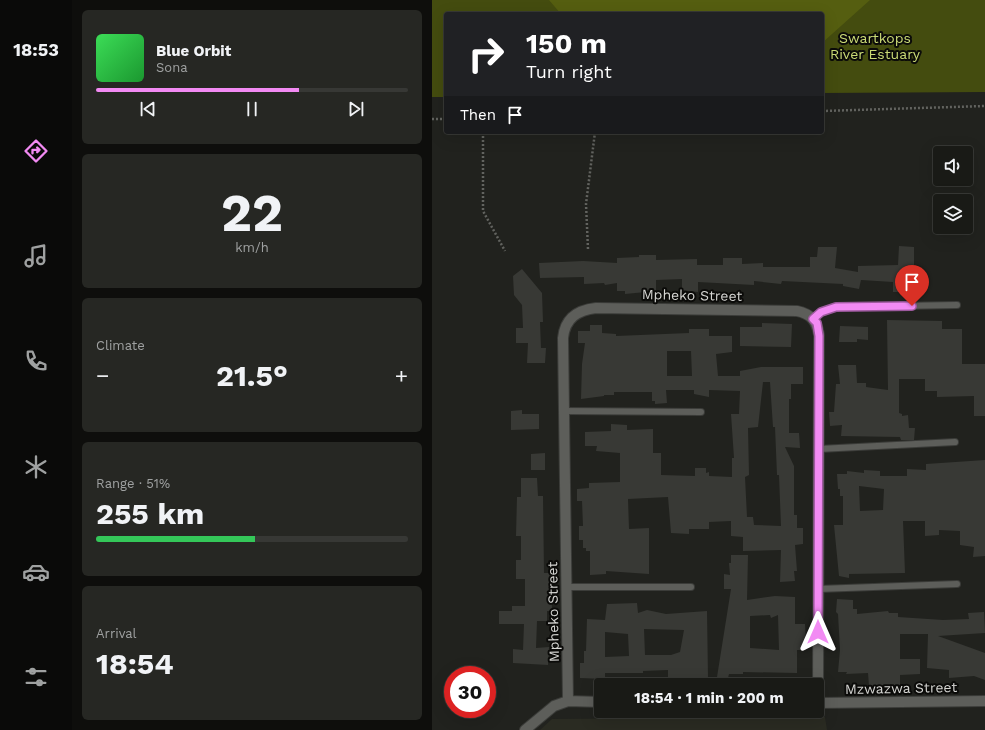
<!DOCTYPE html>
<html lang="en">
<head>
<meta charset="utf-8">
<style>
  body { margin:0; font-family:"Work Sans",sans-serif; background:#262723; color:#f1f3f6; height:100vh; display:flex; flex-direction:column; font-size:15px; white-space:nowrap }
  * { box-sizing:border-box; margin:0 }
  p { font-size:13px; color:#9fa1a1 }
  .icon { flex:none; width:22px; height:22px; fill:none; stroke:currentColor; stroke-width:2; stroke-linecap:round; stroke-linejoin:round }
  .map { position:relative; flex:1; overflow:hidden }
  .sheet { display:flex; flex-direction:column; gap:10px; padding:10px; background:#0e0e0c; width:360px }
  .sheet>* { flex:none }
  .top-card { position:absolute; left:12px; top:12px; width:380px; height:122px; border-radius:4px; box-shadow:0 4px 16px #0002,0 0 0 1px #373835; background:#202124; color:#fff; overflow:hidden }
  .tools { position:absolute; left:501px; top:146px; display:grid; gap:8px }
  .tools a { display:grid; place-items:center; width:40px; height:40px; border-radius:4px; background:#191a16; box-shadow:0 4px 16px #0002,0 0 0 1px #373835; font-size:20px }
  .speed { position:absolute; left:12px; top:666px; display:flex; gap:8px; font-size:20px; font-weight:700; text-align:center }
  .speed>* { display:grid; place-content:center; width:52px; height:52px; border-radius:50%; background:#191a16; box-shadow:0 4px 16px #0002,0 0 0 1px #373835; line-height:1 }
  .speed .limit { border:6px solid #d22; background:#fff; color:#111 }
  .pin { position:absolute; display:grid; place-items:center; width:34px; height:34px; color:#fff; margin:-41px -17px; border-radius:50% 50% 50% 0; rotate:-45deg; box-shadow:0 0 4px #0007 }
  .pin .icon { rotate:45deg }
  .me { position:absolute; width:44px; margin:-22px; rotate:0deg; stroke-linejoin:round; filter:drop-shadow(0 0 3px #0008) }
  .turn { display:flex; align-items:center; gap:14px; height:84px; padding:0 16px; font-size:18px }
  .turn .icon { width:52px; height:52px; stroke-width:2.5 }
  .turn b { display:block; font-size:28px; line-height:34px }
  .then { display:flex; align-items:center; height:38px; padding:0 16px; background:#0003; gap:8px; font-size:15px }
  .big { font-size:30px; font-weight:700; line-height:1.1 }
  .sheet .tile { flex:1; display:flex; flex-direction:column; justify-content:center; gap:6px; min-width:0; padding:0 14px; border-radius:6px; background:#262723 }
  .sheet .dial { align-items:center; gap:0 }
  .dial b { font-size:52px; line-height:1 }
  .song { display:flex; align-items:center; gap:12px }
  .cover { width:48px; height:48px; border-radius:6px; background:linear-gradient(135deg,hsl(130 70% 55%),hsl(130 70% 35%)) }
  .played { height:4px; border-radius:2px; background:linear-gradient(90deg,#f28af3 65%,#373835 65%) }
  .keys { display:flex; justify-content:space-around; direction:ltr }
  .heat { display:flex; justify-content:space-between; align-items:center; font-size:22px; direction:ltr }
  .charge { height:6px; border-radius:3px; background:linear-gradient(90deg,#34c759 51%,#373835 0) }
  .trip { position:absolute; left:162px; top:678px; width:230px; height:40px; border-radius:4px; background:#191a16; box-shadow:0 4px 16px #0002,0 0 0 1px #373835; font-weight:700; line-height:40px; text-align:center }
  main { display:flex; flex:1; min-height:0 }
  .dock { display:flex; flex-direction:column; width:72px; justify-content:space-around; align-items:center; background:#0a0a09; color:#9fa1a1 }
  .dock .icon { width:28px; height:28px }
  .dock .active { color:#f28af3 }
  .dock b { font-size:18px; color:#f1f3f6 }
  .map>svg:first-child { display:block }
</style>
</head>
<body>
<main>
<nav class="dock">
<b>18:53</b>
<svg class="icon active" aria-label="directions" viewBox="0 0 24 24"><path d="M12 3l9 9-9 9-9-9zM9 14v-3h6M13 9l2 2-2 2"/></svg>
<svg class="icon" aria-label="music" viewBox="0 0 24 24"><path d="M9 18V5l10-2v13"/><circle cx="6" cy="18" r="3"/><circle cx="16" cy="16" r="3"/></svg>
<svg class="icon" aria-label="phone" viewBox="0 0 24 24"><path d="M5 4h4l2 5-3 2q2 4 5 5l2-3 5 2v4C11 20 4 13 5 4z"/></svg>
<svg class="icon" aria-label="climate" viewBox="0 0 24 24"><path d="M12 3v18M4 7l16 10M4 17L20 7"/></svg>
<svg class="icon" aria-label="car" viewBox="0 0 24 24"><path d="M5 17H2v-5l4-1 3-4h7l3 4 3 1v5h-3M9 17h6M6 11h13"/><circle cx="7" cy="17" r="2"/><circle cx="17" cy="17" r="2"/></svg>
<svg class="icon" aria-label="filters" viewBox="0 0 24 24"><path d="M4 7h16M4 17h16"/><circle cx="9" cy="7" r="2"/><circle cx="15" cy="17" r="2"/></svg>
</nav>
<section class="sheet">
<div class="tile">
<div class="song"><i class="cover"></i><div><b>Blue Orbit</b><p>Sona</p></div></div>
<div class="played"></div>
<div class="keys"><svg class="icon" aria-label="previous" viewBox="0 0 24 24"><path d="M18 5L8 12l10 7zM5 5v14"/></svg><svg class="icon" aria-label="pause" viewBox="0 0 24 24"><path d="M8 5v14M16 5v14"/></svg><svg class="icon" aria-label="next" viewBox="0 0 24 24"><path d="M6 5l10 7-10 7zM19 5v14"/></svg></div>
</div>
<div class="tile dial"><b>22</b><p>km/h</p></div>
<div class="tile"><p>Climate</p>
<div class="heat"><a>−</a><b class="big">21.5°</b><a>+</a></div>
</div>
<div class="tile"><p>Range · 51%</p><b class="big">255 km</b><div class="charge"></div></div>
<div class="tile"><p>Arrival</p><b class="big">18:54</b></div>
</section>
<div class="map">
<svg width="553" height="730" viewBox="0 0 553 730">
  <rect width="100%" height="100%" fill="#21221e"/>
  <path fill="#2a2b22" d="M393,717L395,730H108L120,719Z"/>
  <path fill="#444c0f" d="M0,0H553V92L390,93V14H14V97H0Z"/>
  <path fill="#555e10" d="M117,0H438L390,43V14H129Z"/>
  <path fill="#383935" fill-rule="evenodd" d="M467,246L482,247V287H472L471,292H461V282L429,280L427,289L411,286V284L350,281L349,284L322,281V285L266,282V292L250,290V279L224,280V291L193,294V291H185V283L173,285L172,283L152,284V277L108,278L107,263L151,261L185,263V258L207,257V255H224V260L265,259V265H291V258H310V264L331,263V267H378V257H385L386,247H405L403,268L426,272V266L466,265Z
    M90,269L110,293L111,322H108L109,348H114L113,363H95L96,343H84V328H91L90,305L82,295L81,276Z
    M455,320L510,321V329H530V364H553V416H542V396L505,397V391H493V379H467V413L470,414V416L476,415L477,428H483L482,440H469L468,437L409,436L410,425L398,426L397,412H402L404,384H408L406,365H424L425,383H434V387L456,390Z
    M330,323L360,324L359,347L308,346V327H330Z
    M158,325H170V333L184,334V336L257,333V329H277V336H300V352L284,354L286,376H308V371L329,367H371V384H359V399H357V433H367L368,448L353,447L362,466V515H365V528H371V544L363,545L365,571H362L363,581L348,582L349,550L311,551V537L299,536V521L277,522V529H257V534L239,533L236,497L196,499L197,529L217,528V574L174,571V574L158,575V551H154V548H151V540H147V526H151L150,501H145V489L157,488V483L188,482V453L164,451L165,446H153V432L179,431V424L195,425V430L221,429V453H229V475L263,476V468H274V473L277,472V476L300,477V458H302L299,414H307L308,391L277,390V397L262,394V390H234L235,403L223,404V401H220V392H182V395H172V396L149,399L150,364L153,343H146V331H158ZM235,351H259L260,376H235ZM331,382H338L341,427H343L345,475H347L349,526L322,525L321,517H315L313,477L317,475L316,428L326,427Z
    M408,326L436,327V340L425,339V342H407Z
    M90,410V414H107V429L79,430V411Z
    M113,453V470H99V454Z
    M553,460V556L541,557L542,547L528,545V531L507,530V535L493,536V521H471L473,573L417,574V578L407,576L402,525H411V496H408V489H406L405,474H415V471L432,473V470L448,471V476H475V469L494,470V464ZM427,486L452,489L451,510L428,511Z
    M89,478H105L106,496H111L112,573H119L120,611H115V621H105L104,648L117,647L116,665L81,663V649L91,650L92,624H67V611H80V606H93V579H84V560H89V536H84L85,497H89Z
    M299,555H316L315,600L343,596L363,597V624H373L374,642V650H365V673L311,672V674H297L296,678L285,677L299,589H292V574L298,575L297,563H299ZM338,615L339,618L346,615L347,650L318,648V616Z
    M405,599L421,600V609H425V614L456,611L457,613H466V617L511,620L537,619L536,613L552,612L553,633L506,636L553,653V680L542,676L517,678V670L495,668L496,634H468V659H488V674L468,675V685L437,686L436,673L414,674L415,672H406L408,650L406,614L404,612Z
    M205,603L206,613L215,610L234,614L275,611L276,678H236V670L211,671V673H173V679L148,678V663H152V651H154L155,619L173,620L175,604ZM212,629L252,630L248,652L239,655H213ZM173,632L196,634L197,656L173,657Z"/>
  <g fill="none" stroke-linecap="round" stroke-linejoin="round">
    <g stroke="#3b3c39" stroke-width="8">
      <path id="service" d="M381,319L389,313L404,307L525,305
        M132,411L269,412
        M387,449L523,442
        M134,587H259
        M386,589L525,584"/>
    </g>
    <g stroke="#3b3c39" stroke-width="12">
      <path id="minor" d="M136,701L131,338C133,318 146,310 164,308L365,311C379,314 385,321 387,335L386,703
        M385,703L553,701
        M93,730L122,706L136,701L169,702"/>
    </g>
    <path stroke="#62635f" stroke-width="2.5" stroke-dasharray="2 2" stroke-linecap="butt" d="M390,111L553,106
      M0,119H14
      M51,132V211L73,251
      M156,249L154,204L163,132"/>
    <use href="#service" stroke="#5d5e5a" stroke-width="6"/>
    <use href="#minor" stroke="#5d5e5a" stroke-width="10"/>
  </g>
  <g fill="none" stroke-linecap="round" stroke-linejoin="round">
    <g stroke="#9d5a9e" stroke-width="10">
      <path id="route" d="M386,632L387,336L385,323L381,319L389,312L404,307L480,306"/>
    </g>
    <use href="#route" stroke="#f28af3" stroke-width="7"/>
  </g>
  <g text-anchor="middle" stroke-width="4" stroke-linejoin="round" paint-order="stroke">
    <g font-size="14" fill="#cbdb76" stroke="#0b0b09">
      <text x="443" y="43">Swartkops<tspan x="443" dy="16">River Estuary</tspan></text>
    </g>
    <g font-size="14" fill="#d6d6d3" stroke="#0b0b09">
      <text transform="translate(260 295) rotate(1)" y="5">Mpheko Street</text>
      <text transform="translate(121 612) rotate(-91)" y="5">Mpheko Street</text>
      <text transform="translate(469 688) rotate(-1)" y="5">Mzwazwa Street</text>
    </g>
  </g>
</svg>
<div class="tools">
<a><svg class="icon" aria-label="sound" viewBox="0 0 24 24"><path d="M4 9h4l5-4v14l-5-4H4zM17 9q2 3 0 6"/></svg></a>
<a><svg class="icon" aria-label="layers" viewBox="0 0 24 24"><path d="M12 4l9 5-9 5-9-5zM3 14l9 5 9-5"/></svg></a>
</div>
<div class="speed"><div class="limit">30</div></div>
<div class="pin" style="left:480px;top:306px;background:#d93025"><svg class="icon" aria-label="arrive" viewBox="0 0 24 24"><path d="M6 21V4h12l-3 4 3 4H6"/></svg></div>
<svg class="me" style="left:386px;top:632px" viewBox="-20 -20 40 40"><path d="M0-17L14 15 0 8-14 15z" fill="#f28af3" stroke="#fff" stroke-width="4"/></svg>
<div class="trip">18:54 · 1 min · 200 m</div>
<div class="top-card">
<div class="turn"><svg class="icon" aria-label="right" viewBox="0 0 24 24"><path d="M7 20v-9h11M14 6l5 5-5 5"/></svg><div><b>150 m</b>Turn right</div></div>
<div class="then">Then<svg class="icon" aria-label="arrive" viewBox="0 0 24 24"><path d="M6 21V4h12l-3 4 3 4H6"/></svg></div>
</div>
</div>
</main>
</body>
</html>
